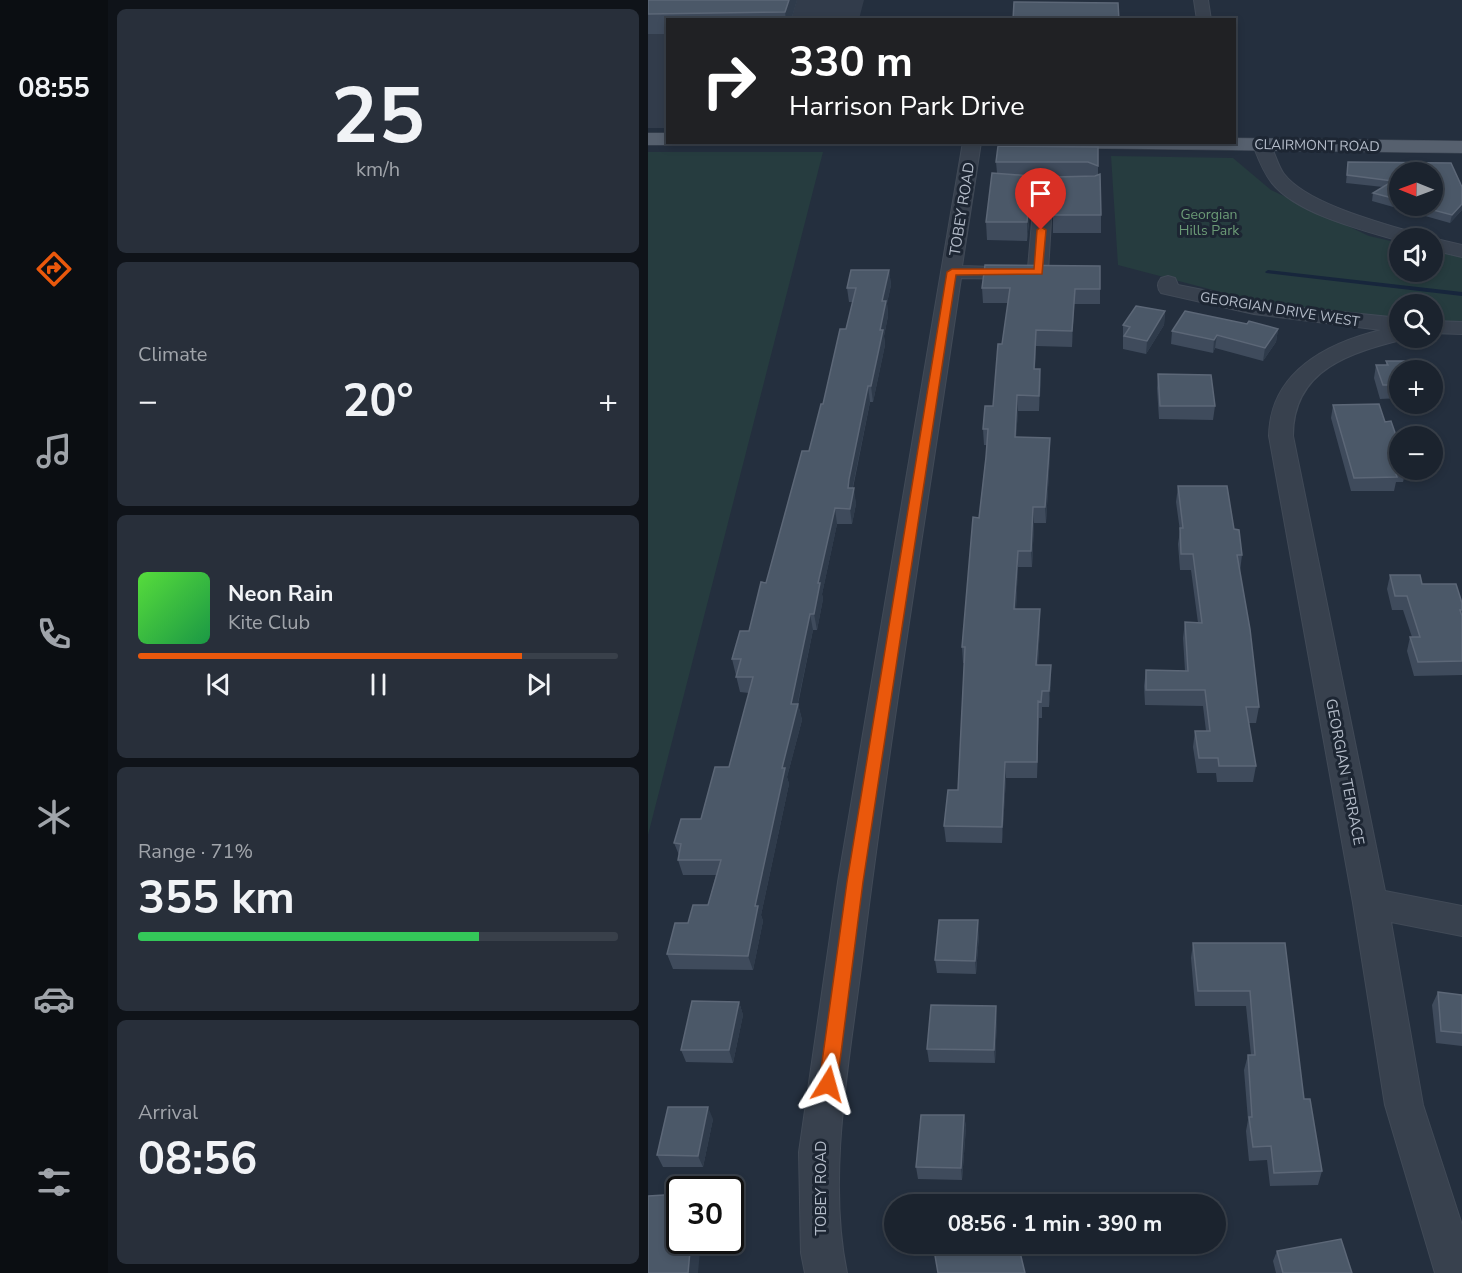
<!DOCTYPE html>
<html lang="en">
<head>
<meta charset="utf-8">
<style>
  body { margin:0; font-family:"Nunito Sans",sans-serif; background:#282f3a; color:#f1f3f6; height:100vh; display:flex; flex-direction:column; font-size:22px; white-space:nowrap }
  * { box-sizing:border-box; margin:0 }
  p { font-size:20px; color:#a0a4aa }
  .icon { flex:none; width:33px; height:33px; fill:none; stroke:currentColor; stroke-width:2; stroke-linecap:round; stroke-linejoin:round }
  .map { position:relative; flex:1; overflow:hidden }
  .drawer { display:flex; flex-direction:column; gap:9px; padding:9px; background:#0f1319; width:540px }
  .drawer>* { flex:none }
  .top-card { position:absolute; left:18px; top:18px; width:570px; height:126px; border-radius:0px; box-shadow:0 3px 9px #0003,0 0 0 2px #39404a; background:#202124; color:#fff; overflow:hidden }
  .needle { width:39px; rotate:271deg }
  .tools { position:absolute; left:741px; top:162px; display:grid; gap:12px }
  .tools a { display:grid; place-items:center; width:54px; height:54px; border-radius:50%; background:#1b232e; box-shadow:0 3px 9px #0003,0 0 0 2px #39404a; font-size:30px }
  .speed { position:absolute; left:18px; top:1176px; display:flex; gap:12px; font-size:30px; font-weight:700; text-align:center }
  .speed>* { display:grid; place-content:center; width:78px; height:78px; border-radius:50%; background:#1b232e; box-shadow:0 3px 9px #0003,0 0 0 2px #39404a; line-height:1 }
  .speed .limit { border:3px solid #111; border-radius:9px; background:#fff; color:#111 }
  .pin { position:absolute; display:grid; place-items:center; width:51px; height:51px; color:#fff; margin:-62px -26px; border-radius:50% 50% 50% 0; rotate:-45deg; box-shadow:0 0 6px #0007 }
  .pin .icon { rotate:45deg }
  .me { position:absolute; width:66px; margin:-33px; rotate:8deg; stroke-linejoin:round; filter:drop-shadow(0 0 4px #0008) }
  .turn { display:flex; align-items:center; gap:21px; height:126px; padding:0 24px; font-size:27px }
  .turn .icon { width:78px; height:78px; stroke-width:2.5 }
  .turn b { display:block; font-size:42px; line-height:51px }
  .big { font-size:45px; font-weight:700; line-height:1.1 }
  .drawer .card { flex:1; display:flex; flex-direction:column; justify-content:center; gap:9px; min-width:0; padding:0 21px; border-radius:9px; background:#282f3a }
  .drawer .dial { align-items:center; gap:0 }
  .dial b { font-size:78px; line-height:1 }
  .song { display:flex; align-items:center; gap:18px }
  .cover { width:72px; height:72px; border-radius:9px; background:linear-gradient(135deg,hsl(110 70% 55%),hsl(140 70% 35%)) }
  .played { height:6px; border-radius:3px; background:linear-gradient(90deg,#ea580c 80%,#39404a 80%) }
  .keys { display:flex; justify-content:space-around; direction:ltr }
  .heat { display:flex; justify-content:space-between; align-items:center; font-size:33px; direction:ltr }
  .charge { height:9px; border-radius:4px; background:linear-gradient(90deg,#34c759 71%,#39404a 0) }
  .trip { position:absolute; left:236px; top:1194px; width:342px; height:60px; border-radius:30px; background:#1b232e; box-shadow:0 3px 9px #0003,0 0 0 2px #39404a; font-weight:700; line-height:60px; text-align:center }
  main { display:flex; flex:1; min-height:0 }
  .tab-bar { display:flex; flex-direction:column; width:108px; justify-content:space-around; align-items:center; background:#0b0e12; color:#a0a4aa }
  .tab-bar .icon { width:42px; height:42px }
  .tab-bar .active { color:#ea580c }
  .tab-bar b { font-size:27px; color:#f1f3f6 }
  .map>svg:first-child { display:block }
</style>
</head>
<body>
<main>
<nav class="tab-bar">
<b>08:55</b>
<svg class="icon active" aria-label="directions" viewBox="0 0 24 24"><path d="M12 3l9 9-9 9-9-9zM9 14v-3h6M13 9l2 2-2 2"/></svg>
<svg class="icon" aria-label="music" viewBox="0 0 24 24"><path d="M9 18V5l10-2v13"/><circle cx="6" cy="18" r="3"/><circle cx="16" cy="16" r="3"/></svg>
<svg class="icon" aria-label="phone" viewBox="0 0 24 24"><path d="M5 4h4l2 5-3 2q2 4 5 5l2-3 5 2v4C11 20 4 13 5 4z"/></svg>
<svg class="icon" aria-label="climate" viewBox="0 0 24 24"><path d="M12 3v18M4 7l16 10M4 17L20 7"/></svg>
<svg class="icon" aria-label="car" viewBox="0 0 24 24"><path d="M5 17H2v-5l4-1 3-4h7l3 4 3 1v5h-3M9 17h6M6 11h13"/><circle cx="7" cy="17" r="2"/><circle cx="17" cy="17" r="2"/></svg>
<svg class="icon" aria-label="filters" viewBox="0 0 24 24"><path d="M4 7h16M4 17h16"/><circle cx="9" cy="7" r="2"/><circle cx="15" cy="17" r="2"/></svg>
</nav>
<section class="drawer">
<div class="card dial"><b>25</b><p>km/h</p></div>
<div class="card"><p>Climate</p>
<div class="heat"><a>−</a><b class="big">20°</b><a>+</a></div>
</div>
<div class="card">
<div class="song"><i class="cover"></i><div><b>Neon Rain</b><p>Kite Club</p></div></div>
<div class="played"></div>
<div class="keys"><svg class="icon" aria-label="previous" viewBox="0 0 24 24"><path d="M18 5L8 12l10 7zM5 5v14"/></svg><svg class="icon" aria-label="pause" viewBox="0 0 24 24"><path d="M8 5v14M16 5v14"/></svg><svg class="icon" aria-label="next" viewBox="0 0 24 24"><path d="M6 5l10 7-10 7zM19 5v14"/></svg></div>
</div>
<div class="card"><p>Range · 71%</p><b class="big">355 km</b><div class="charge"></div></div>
<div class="card"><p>Arrival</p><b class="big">08:56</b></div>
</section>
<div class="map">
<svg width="814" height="1273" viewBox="0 0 814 1273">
  <rect width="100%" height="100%" fill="#242f3e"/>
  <path fill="#323c4b" d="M0,0H216L211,19L20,20L19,128H0Z"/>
  <path fill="#263c3f" d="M0,152H175L0,835Z
    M463,156L585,158L623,190L721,236L751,243L752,272H784L785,251L814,257V322L785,321L784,304H752L751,319L618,304L470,265Z"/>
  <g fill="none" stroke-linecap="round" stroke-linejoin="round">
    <path fill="#17263c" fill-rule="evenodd" d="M620,270L814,292V296L618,273L617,272Z"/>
    <g stroke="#414a57" stroke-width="2">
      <path id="minor" d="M546,0H560L563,20H549Z
        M614,140L620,141C627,151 629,165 636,174C659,204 734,223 770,234L773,238H752V241C714,230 649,214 624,183C615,172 610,158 605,145L608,141Z
        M315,142H333L314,266L380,268L387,187L389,183H403L405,187L400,272L397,276L390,278L382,276L374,279L313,278C280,503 243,727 215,952C203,1053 178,1173 199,1273H157L153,1253L151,1152L190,882Z
        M782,238H784L814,245V257L784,250V238Z
        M520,276L527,278L530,285L635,306L752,318V338H760C706,352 645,367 645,436L737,891L814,906V936L743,922L775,1105L814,1225V1273H787L737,1105L705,903L621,436C622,372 679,343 733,330L606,314L513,293C509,288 509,283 513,278Z
        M784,321L814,322V334L784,333Z"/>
    </g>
    <g stroke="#414a57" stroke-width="1">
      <path id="major" d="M0,133H20V142H28L20,145H0Z
        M586,138L814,141V153L417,148L410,146L407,142H586Z"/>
    </g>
    <use href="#minor" fill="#38414e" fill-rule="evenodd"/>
    <use href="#major" fill="#56606e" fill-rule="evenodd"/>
  </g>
  <path fill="#3f4b5c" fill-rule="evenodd" d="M0,0H149L143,20H20V34H0Z
    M450,147V175L453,215V233H405V215L407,180H383L384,194L379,241L339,240L338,222L349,173L348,162Z
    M700,162L803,163L814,187V210L802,223L724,201L725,193L735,187L698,183ZM752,172H784V206H752Z
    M241,270L243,285L239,303L240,316L236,336L237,345L225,402H222L205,488L208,504L204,524H189L174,594L175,599L169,630H165L150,704L154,720L139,777L141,784L113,915L115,921L105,970L25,969L19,954L40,923L60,905L68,875H35L30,860L31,855L26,843L53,819L81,767L101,693L92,692L84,659L101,631L118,583L161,451L198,329L205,302H201L199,288Z
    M334,288L452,289V304H426L424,347L388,346L387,369H392L391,411H370L368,437L402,438V454L398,523H386L384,567H370L368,609H392V625L390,665H403V681L401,707H394V718H391L389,778H358L354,843L298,842L296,826L310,790L316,663H315L314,647L331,518L339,445H336L335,429L345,406L360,303H335Z
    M517,311L516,325L498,354L475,349V325Z
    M599,324L630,329L628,342L615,361L567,348L565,353L523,344L524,331Z
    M738,361L752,370V398L732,399L726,378L728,365H738Z
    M510,374L567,406L565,420L511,419L509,388Z
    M685,405L737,422L752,447V470H758L755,482H748L746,491H703L683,418Z
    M530,486L586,529L594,555L592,571L611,707L608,723H601L608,766L605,782H569L568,773H549L545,747L547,731H558L555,706L497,705L496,686L498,670L537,671L535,638L537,622L550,623L543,570H532L530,544L532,531L528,502Z
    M742,575L774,584L814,603V675L766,676L759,651L762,637H764L755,610H744L739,589Z
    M331,934L328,974L289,973L287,960Z
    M545,943H637L656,1099L674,1171L670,1185L622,1186L619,1160L601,1161L598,1131L600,1120L596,1070L600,1055H603L598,1006H547L543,958Z
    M790,992L814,995V1046L788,1043L784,1005Z
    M91,1002L95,1015L85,1063L38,1062L33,1050Z
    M349,1019L347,1063L281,1062L279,1049Z
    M316,1115L318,1127L314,1180L270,1179L268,1167Z
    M65,1119L55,1167H15L9,1155Z
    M629,1251L704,1273H628L625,1261Z"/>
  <path fill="#2f3b4b" d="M141,0H149L143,20H138L137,12Z
    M383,176L384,194L379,241V222Z
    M814,204V210L802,223L804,215Z
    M241,270L243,285L239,303L240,316L236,336L237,345L225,402L223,386L232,330L234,301Z
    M427,289L426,304L424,347V331Z
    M517,311L516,325L498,354L499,341Z
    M630,329L628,342L615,361L617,348Z
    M388,330V346L386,385V369Z
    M569,335L567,348L565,353L566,340Z
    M392,369L393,385L391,411V396Z
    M220,386L222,402L203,495L200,488L201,479Z
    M369,395L370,411L367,453V437Z
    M402,438V454L398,523L397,507Z
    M206,488L208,504L204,524L202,509Z
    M385,507L386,523L384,567L383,551Z
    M187,508L189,524L174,594L175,599L169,630L166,614L170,583Z
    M370,551V567L367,626L366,609Z
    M392,609V625L389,681L388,665Z
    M162,614L165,630L148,711L150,704L154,720L139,777L141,784L113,915L115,921L105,970L100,956L107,906L134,768L143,704Z
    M403,665V681L401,707V691Z
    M357,762L358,778L354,843V827Z
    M330,920L331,934L328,974L327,961Z
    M91,1002L95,1015L85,1063L81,1050Z
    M348,1006L349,1019L347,1063L346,1050Z
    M60,1107L65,1119L55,1167L50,1156Z
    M316,1115L318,1127L314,1180L313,1168Z
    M43,1240H53L50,1273H40Z"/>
  <path fill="#4b5868" stroke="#5c6777" stroke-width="1.5" d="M0,0H141L137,12L0,14Z
    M366,2L470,3L471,20H365Z
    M350,146L450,147V166L440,162H348Z
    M700,162L803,163L814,187V204L804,215L770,206H784V172H752V200L725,193L745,181L699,175Z
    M344,173L383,176L379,222H338Z
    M452,174L453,215H405L407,177L447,176Z
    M337,265L452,266V289H427L424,331L388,330L386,369H392L391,396L369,395L367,437L402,438L397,507H385L383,551H370L366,609H392L388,665H403L401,691H394L393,702L390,701L389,762H357L354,827L296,826L300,790H310L317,647H314L325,517L331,518L338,457L340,429H335L337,406H345L350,344H354L362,288H334Z
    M203,270H241L234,301H238L232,330H235L223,386H220L201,479L200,488H206L202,509L187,508L170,583H172L166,614H162L143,704H150L134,768H137L107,906H110L100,956L19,954L27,923H40L45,905H60L73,860H30L33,844L26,843L33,819H53L67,767H81L105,677H88L93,659H84L92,631H101L113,582L118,583L154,451H161L173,404H175L192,329H198L208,288H199Z
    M488,306L517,311L499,341L476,336L482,327L475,325Z
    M537,311L599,324L601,321L630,329L617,348L569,335L566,340L524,331Z
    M738,361H758L762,370H752V385H735L728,365H740Z
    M510,374L563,375L567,406H512Z
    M731,404L737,422L743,421L752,447V468H746L749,477L706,478L685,405Z
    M530,486H579L586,529L591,530L594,555H589L602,629L611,707H598L608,766H571L570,758H551L547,731H562L557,690H498V670L540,671L537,622L554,623L545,554H533L532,528H535Z
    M742,575H772L774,584H808L814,603V610H812L814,616V661L770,662L762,637H772L759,596H747Z
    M291,920H330L327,961L287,960Z
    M545,943H637L656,1099H662L674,1171L626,1173L623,1146L605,1147L601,1117H604L600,1055H607L602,991H550Z
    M790,992L814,995V1033L793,1031Z
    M44,1001L91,1002L81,1050H33Z
    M283,1005L348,1006L346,1050L279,1049Z
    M20,1107H60L50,1156L9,1155Z
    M273,1115H316L313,1168L268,1167Z
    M32,1194V1240H43L40,1273H0V1196Z
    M693,1239L704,1273H635L629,1251Z
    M285,1244H370L377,1273H290Z"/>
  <path fill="#ea580c" stroke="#983908" stroke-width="1.5" d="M393,227L398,230L394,274L308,275L215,882L189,1084L187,1091L180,1093L173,1091L171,1084L199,882L299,272L304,269H386L389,230Z"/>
  <g text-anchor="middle" stroke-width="6" stroke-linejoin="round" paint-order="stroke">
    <g font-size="14" fill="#b4bcc9" stroke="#1d2633">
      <text transform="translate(669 145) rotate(1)" y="5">CLAIRMONT ROAD</text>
      <text transform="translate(632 309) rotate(9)" y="5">GEORGIAN DRIVE WEST</text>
    </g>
    <g font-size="14" fill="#6b9a76" stroke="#1d2633">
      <text x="561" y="219">Georgian<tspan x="561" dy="16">Hills Park</tspan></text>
    </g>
    <g font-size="15" fill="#b4bcc9" stroke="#1d2633">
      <text transform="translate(314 209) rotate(-81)" y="5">TOBEY ROAD</text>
      <text transform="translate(697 772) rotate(79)" y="5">GEORGIAN TERRACE</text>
      <text transform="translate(173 1188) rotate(-90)" y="5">TOBEY ROAD</text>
    </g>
  </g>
</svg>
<div class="tools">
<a><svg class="needle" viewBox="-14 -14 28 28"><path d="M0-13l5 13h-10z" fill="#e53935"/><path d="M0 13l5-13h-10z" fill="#a0a4aa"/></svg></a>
<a><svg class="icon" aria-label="sound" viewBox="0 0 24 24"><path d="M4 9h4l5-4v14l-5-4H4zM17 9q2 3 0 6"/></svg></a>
<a><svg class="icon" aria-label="search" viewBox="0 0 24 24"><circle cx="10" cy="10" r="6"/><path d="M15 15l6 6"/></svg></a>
<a>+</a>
<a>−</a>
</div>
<div class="speed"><div class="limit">30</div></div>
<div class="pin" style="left:393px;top:230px;background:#d93025"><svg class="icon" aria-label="arrive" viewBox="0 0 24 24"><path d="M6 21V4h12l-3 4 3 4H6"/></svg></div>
<svg class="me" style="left:180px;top:1084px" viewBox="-20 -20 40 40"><path d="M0-17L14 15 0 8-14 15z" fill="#ea580c" stroke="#fff" stroke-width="4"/></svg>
<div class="trip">08:56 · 1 min · 390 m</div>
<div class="top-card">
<div class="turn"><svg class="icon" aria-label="right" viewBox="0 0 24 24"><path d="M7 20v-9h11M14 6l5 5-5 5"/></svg><div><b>330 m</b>Harrison Park Drive</div></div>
</div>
</div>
</main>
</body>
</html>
